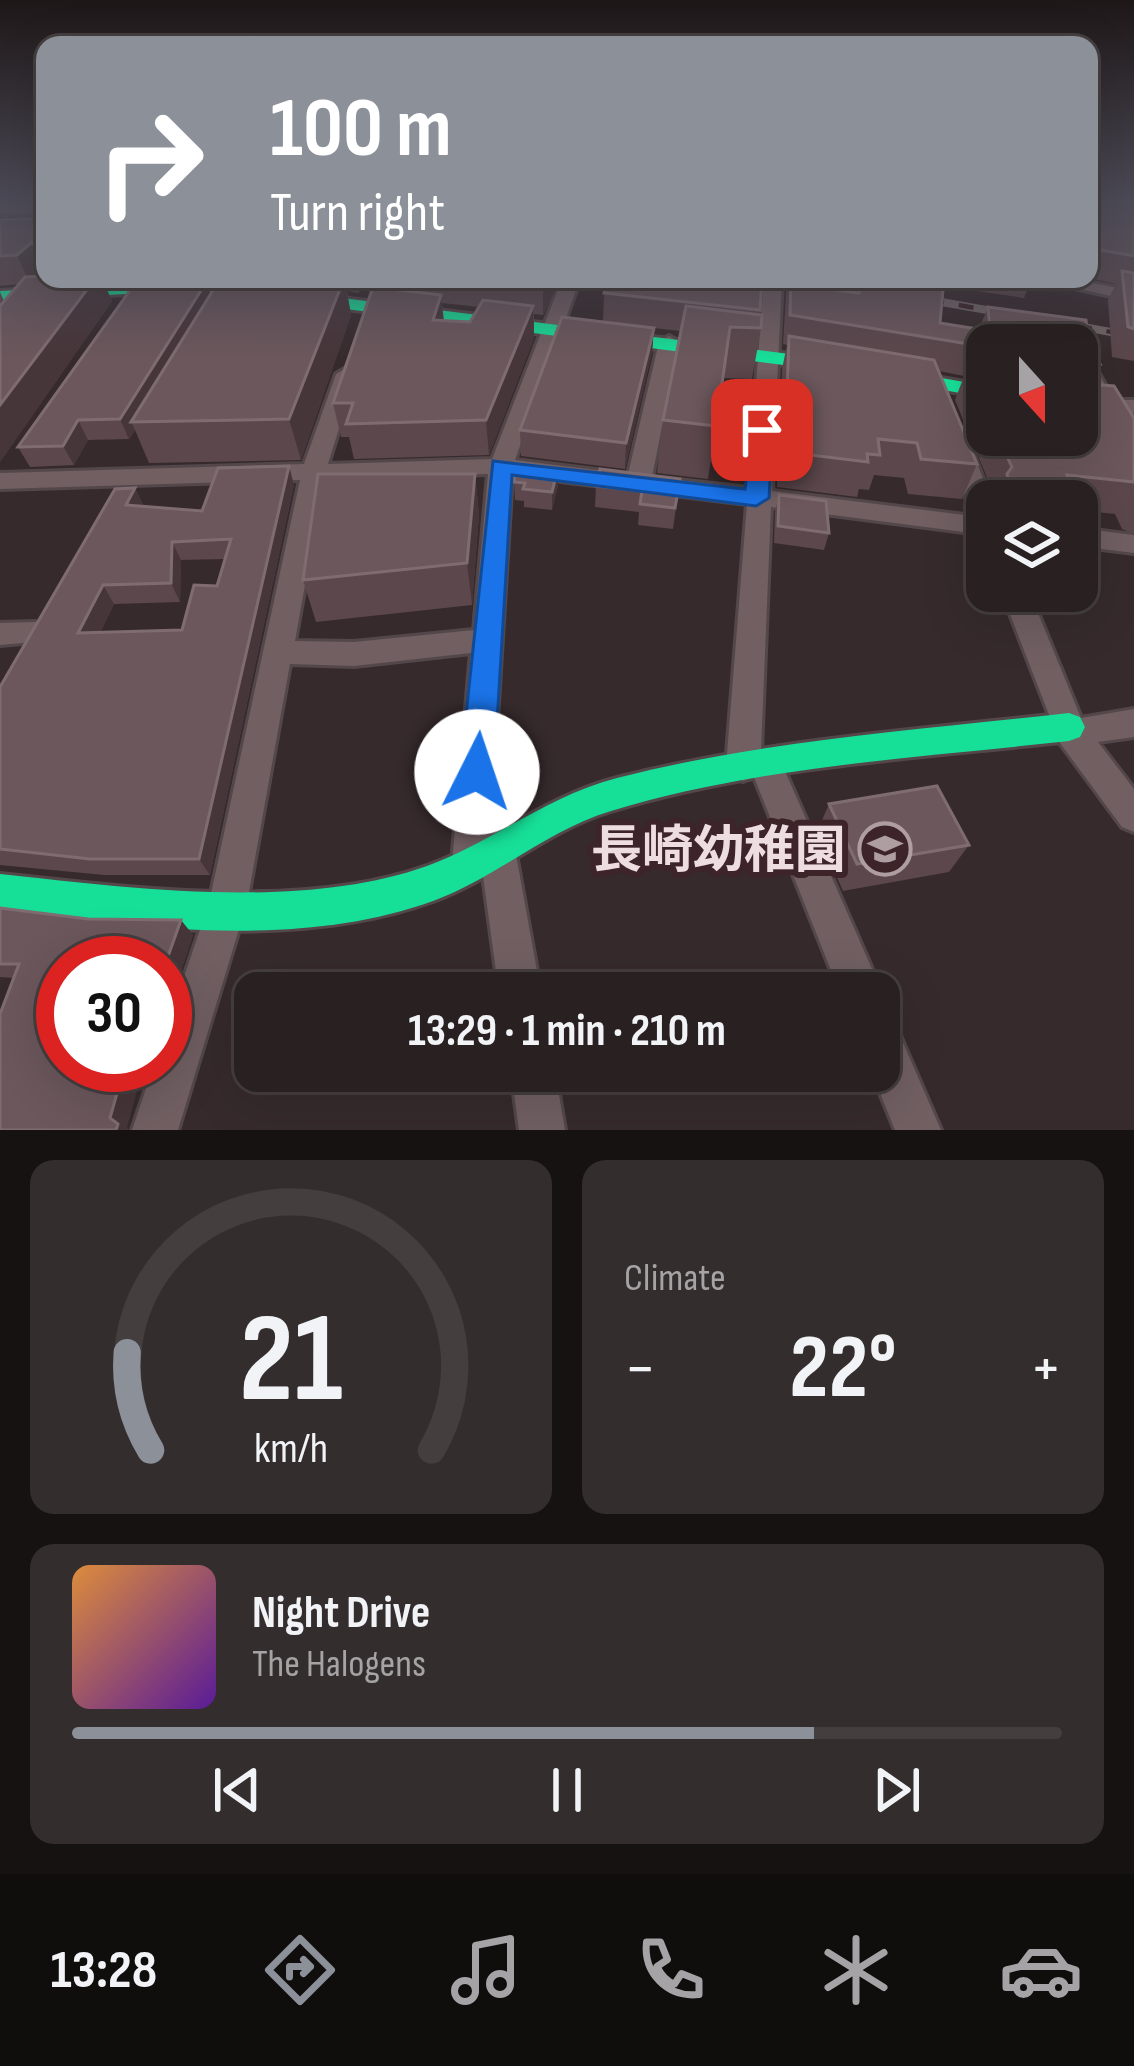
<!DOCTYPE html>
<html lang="en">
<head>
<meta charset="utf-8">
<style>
  body { margin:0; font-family:"Sofia Sans Condensed","Noto Sans JP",sans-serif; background:#342d2e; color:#f1f3f6; height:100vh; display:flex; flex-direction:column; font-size:45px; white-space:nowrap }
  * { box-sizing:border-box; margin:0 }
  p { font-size:39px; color:#a5a3a5 }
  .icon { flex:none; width:66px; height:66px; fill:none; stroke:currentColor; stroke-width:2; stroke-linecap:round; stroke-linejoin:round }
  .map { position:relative; height:1130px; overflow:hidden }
  .side { display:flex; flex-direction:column; gap:30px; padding:30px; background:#161212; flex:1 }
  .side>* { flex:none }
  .guide { position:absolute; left:36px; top:36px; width:1062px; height:252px; border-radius:24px; box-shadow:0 12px 48px #0002,0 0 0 3px #443e3f; background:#8c9099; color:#fff; overflow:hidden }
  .needle { width:78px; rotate:159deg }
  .controls { position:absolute; left:966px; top:324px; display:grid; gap:24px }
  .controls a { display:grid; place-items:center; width:132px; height:132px; border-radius:24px; background:#282021; box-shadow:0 12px 48px #0002,0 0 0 3px #443e3f; font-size:60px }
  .speed { position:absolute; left:36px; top:936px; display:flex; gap:24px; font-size:60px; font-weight:700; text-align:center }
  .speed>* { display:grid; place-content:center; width:156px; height:156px; border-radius:50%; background:#282021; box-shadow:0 12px 48px #0002,0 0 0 3px #443e3f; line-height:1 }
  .speed .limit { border:18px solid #d22; background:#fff; color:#111 }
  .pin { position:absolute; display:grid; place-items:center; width:102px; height:102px; color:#fff; margin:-51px; border-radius:24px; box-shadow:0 6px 18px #0006 }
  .me { position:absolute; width:132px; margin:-66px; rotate:4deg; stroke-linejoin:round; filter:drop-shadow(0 0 9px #0008) }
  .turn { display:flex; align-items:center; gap:42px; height:252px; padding:0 36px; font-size:54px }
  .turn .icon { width:156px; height:156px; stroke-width:2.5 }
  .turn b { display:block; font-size:84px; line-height:102px }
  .big { font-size:90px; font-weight:700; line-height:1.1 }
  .side .tile { flex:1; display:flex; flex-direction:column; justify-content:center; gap:18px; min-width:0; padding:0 42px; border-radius:24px; background:#342d2e }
  .side .dial { align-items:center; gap:0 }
  .dial svg { height:312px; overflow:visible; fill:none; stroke:#443e3f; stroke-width:7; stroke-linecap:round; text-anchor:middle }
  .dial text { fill:#f1f3f6; stroke:none }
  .song { display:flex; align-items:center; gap:36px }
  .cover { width:144px; height:144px; border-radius:18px; background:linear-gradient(135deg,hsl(30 70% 55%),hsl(270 70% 35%)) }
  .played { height:12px; border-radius:6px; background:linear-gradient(90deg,#8c9099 75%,#443e3f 75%) }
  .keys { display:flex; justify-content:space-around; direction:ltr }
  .heat { display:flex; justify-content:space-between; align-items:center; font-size:66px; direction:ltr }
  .side .tiles { flex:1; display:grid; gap:30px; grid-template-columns:1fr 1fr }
  .tile:last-child { grid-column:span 2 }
  .trip { position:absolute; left:234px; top:972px; width:666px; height:120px; border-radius:24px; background:#282021; box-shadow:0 12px 48px #0002,0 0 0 3px #443e3f; font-weight:700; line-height:120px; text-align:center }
  .tab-bar { display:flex; height:192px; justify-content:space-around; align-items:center; background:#100d0d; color:#a5a3a5 }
  .tab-bar .icon { width:84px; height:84px }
  .tab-bar .on { color:#8c9099 }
  .tab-bar b { font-size:54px; color:#f1f3f6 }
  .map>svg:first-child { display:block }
</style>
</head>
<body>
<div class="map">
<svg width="1134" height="1130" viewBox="0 0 1134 1130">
  <rect width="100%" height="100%" fill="#362a2c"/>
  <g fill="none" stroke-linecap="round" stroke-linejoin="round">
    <g stroke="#53474a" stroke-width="6">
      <path id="street" d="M45,203V213L0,214V204Z
        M562,279H580L515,460L628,474L659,342L669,336L679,342L652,477L748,488L764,279H782L772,491L973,516L947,448L959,441L971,448L992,501H987V535L771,507L761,750L777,753L876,978L882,993L879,999V993H840L754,777L743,781L731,776L726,766L747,504L512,475L490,834L497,832L510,837L515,849L541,993H499L483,876L470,881L457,876L452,863L471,653L354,666L290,664L247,903L178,1130H132L154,1065H165V1033L209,903L300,480L0,489V473L304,464L336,374L346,368L356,374L328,464L492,459ZM488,474L474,630L354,642L295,641L324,479Z
        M1034,279H1072L1134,291V301Z
        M1077,346L1084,348L1114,400H1134V414L1122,413L1134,434V461L1126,459L1100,412H1077V398L1092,399L1077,370Z
        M1077,528L1134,535V553L1077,546Z
        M1001,591H1029L1081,718L1134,709V737L1098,742L1134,789V832L1122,827L1060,743Z
        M35,622L45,625L50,633L45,641L0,645V623Z
        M879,1016L894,1022L941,1130H895L871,1071H879Z
        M511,1071H555L565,1130H519Z"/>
    </g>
    <g stroke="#53474a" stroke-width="6">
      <path id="fast" d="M197,280L830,359L840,365L830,371L197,290L0,301V291Z
        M896,370L987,386V398L889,380V372Z
        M1069,713L1080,717L1085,727L1080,737L1069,741C917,758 759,766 611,811C547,830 496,878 433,901C298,950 139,927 0,912V874C131,888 301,911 427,866C493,842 547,796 617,778C765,740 918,730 1069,713Z"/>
    </g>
    <use href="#street" fill="#715f62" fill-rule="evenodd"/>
    <use href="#fast" fill="#16e098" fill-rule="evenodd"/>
    <g stroke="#726668" stroke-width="8">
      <path id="rail" d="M811,279L1134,336"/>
    </g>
    <use href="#rail" stroke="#3c2429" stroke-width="4.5" stroke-dasharray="15" stroke-linecap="butt"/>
  </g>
  <path fill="#5b474c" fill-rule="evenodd" d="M1089,202H1134V361L1112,357L1108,300L1116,284L1089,278Z
    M45,218V270L38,276L45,279H102L112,301L0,462V292L4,301L19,284L0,286V220Z
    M220,279H365L359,293L347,291L351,315L301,460L149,463L135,430L129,439L88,440L74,465L30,467L18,447L211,294Z
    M384,279H561L543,315L534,314V338L489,455L354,459L349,437H341L333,403L385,289ZM442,303L479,307L470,322L444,321Z
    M789,279H825L828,289L858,293L901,281L902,279H1032L1024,298L943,286L940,323L979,329L988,307L1088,342L1100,364L1090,384L1132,415L1134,412V534L1122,529L1115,514L1077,510V501H994L995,497L955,400L964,376L939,371L977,464L962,499L908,494L904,478L874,475L869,490L859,489L857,497L777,487L782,369L787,345L783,344L786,294ZM987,345H1077V435H987Z
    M604,293L760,310L761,328L752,379L723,378L708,479L657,473L663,420L681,331L654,328L652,352L625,469L521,456L520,430L603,322Z
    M558,468V485L552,510L524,507V501L515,500L514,482Z
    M475,474L479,515L472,605L316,622L303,580Z
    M680,479L673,529L638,525L639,512L595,507L596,486Z
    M294,485L210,875H104L0,865V687L135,488L144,507L202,511ZM225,559L217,586L182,630L100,633L114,604L180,602L181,560Z
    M779,495L829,533L824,550L774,543L775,512Z
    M829,804L969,845L949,872L843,891L817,832Z
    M0,908L193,935L165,1019V963H63L127,1128L0,1130L14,978L0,977Z"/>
  <path fill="#463539" d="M32,242L45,269L30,283L17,255Z
    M95,279H102L112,301L0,462V405Z
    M344,279L351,315L301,460L289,419Z
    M357,279H365L359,293Z
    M546,279H561L543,315V286Z
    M207,281L212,298L131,422L135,430L129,439L120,419Z
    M441,295L444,327L433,320Z
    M533,306L534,338L489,455L486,420Z
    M654,328L652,352L625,469L626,443Z
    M78,420L88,440L74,465L63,446Z
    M289,466L294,485L210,875L199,859Z
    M558,468V485L552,510V492Z
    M475,474L479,515L472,605L467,563Z
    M135,488L144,507L126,505Z
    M172,542L181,560L180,602L171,583Z
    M103,585L114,604L91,652L78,633Z
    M181,920L193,935L165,1019V965Z
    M125,1065H144L127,1128L129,1130H116L110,1118Z"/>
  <path fill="#6b575c" stroke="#7f6c71" stroke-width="3" fill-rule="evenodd" d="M1089,202H1134V256L1089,248Z
    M45,218V253L32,242L17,255L0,256V220Z
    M1122,271L1134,273V329L1128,327Z
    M45,276V279H95L0,405V306L25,277Z
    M220,279H344L289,419L131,422Z
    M482,279H546L543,286Z
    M607,279H762L760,310L604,293Z
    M791,279H825L828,289L859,293L862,279L901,281L902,279H944L940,323L990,331L988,307L1086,320L1088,342L1100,364H1090V384L1114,386L1134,418V482L1067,475L1074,494L1011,487L1007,474L1012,467L997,435H1077V345H987V347L790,315Z
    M207,281L120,419L78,420L63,446L18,447L136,282Z
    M373,287L441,295L433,320L470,322L483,300L533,306L486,420L346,424L353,403H333Z
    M686,306L762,315L761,328L730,327L716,426L663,420Z
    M562,317L654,328L626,443L520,430Z
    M789,336L934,360L977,464L921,459L917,443L878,439L880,455L867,454L868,462L785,452Z
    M967,369L987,372V414Z
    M515,463L558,468L552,492L523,489L525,483L514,482Z
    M289,466L199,859H90L0,849V687L115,489L135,488L126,505L202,511L218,468ZM231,539L217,586L194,585L182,630L78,633L103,585L171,583L172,542Z
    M600,469L680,479L675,508L640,504L642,491L596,486Z
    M318,474H475L467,563L303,580Z
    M779,495L826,501L829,533L778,526Z
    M937,786L969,845L857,864L829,804Z
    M0,908L88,919L181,920L165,965V963H63V1065H125L110,1118L118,1124L116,1130H0V1014L19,964H0Z"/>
  <linearGradient id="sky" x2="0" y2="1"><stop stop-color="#1e1718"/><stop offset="0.56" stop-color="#4c4a56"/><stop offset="1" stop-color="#4c4a56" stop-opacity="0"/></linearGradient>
  <rect width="1134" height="360" fill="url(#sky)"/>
  <path fill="#1a73e8" stroke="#114b97" stroke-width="3" d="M754,426L773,430L769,498L756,506L512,475L494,772L489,783L477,787L465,783L460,772L493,461L745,489Z"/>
  <defs>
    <g id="school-ring" transform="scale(2.7)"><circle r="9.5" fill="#3c2429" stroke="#ae9ea1" stroke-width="1.5"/><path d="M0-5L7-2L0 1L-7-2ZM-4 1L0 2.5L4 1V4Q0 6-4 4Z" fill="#ae9ea1"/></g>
  </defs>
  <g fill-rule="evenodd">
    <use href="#school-ring" x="885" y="849"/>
  </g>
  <g text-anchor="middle" stroke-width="12" stroke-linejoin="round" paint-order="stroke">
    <g font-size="51" font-weight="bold" fill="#eedde0" stroke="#3c2429" text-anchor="end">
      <text x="846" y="867">長崎幼稚園</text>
    </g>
  </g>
</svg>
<div class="controls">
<a><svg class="needle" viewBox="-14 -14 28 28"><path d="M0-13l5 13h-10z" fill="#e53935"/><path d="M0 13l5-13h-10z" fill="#a5a3a5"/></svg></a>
<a><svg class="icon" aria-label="layers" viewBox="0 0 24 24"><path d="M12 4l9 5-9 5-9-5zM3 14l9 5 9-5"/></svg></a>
</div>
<div class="speed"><div class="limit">30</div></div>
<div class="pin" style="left:762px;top:430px;background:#d93025"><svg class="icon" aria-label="arrive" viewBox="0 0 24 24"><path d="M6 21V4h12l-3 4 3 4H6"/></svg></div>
<svg class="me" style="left:477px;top:772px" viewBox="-20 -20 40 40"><circle r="19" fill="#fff"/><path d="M0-13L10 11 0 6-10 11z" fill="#1a73e8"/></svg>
<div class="trip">13:29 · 1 min · 210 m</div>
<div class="guide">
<div class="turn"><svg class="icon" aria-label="right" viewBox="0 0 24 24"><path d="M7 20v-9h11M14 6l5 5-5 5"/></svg><div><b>100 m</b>Turn right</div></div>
</div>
</div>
<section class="side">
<div class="tiles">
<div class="tile dial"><svg viewBox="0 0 100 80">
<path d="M14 69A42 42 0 1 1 86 69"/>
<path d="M14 69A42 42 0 0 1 8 44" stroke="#8c9099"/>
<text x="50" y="56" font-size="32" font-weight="700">21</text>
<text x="50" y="72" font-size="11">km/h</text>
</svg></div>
<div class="tile"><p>Climate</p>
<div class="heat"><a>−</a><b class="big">22°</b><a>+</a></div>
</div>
<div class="tile">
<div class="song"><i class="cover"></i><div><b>Night Drive</b><p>The Halogens</p></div></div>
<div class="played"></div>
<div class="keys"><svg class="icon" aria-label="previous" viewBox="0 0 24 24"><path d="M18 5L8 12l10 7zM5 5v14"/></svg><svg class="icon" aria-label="pause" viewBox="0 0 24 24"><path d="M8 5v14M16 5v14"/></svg><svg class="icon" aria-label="next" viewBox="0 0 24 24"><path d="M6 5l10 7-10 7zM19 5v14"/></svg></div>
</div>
</div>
</section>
<nav class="tab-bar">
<b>13:28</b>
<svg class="icon on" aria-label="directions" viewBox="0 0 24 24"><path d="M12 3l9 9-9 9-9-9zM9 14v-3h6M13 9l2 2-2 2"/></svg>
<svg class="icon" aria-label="music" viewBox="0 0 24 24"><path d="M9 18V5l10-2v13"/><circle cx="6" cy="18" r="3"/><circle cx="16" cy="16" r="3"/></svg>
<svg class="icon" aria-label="phone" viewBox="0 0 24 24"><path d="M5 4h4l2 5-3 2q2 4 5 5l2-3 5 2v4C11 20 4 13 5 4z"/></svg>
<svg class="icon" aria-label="climate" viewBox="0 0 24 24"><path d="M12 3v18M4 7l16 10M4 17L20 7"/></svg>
<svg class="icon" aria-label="car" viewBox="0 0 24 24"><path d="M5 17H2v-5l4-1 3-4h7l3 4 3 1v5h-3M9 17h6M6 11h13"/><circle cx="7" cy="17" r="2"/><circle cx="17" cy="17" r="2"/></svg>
</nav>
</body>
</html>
